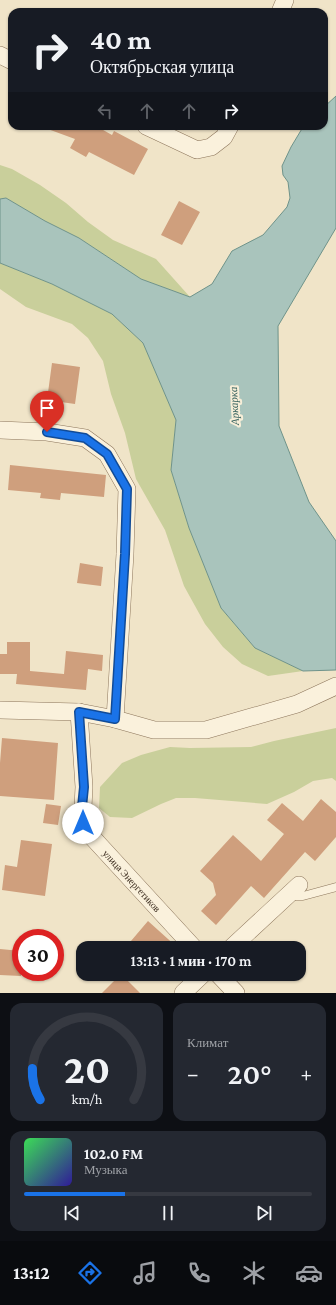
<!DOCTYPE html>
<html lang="ru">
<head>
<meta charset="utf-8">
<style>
  body { margin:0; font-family:"Crimson Pro",serif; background:#242831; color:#f1f3f6; height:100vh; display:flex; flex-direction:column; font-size:15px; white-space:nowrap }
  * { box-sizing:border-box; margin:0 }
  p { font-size:13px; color:#9ea1a6 }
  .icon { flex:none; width:22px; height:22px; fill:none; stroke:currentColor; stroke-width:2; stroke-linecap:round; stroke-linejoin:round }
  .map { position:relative; height:993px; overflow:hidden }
  .sheet { display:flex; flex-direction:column; gap:10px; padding:10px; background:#0d0f14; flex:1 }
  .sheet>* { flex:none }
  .banner { position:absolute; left:8px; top:8px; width:320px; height:122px; border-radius:12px; box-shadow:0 1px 3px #0004; background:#171b24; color:#f1f3f6; overflow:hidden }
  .speed { position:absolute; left:12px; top:929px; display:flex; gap:8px; font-size:20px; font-weight:700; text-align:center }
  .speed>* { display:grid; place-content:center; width:52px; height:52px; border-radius:50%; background:#171b24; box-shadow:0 1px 3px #0004; line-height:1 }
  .speed .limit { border:6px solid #d22; background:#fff; color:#111 }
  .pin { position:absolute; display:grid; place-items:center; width:34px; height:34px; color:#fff; margin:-41px -17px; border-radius:50% 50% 50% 0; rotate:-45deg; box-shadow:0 0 4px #0007 }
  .pin .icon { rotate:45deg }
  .me { position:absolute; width:44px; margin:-22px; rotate:0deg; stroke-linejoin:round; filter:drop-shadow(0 0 3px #0008) }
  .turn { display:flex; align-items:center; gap:14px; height:84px; padding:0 16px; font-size:18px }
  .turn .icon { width:52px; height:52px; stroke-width:2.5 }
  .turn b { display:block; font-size:28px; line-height:34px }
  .lanes { display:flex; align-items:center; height:38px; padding:0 16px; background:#0003; justify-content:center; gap:20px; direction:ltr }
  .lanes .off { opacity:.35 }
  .big { font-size:30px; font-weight:600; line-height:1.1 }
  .sheet .widget { flex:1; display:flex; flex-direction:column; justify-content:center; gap:6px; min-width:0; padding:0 14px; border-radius:12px; background:#242831 }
  .sheet .dial { align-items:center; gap:0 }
  .dial svg { height:104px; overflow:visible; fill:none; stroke:#363941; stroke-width:7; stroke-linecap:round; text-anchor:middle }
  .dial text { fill:#f1f3f6; stroke:none }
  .song { display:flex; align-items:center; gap:12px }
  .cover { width:48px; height:48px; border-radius:6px; background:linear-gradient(135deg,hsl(130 70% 55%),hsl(250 70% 35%)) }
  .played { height:4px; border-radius:2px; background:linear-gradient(90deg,#1a73e8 35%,#363941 35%) }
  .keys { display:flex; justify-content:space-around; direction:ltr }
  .heat { display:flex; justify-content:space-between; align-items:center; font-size:22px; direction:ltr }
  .sheet .tiles { flex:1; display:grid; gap:10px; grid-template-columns:1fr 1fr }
  .widget:last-child { grid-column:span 2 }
  .trip { position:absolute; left:76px; top:941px; width:230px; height:40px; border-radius:12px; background:#171b24; box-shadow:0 1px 3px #0004; font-weight:600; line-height:40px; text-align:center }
  .menu { display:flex; height:64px; justify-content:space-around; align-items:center; background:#090b0e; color:#9ea1a6 }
  .menu .icon { width:28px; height:28px }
  .menu .active { color:#1a73e8 }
  .menu b { font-size:18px; color:#f1f3f6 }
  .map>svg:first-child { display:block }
</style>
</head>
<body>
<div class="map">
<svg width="336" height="993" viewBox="0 0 336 993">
  <rect width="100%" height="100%" fill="#f0e4c8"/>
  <path fill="#c9cf9b" d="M0,165L12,169L40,185L66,203L88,222L113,240L156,259L190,297L141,279L79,238L45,221L6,198L0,199Z
    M0,263L52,284L112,314L143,343L176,420L171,470L189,528L221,608L255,648L303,671L268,676L242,664L223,647L205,624L184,586L165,530L136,479L125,433L111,394L103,361L88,338L72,324L26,307L0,289Z
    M336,728V781L332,778L313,781L294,792L267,804L195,798H176L161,804L132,818L110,817L99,808L100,787L122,763L141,755L170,747L190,748L251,747L274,741Z"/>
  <path fill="#a9c4bc" stroke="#6f938a" d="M336,96V228L278,326L279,426L309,502L336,541V670L303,671L255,648L221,608L189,528L171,470L176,420L143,343L112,314L52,284L0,263V199L6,198L45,221L79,238L141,279L190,297L212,284L232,251L263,235L287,207L290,198L288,182L283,175L282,166L291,147L303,127L304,126H324V107Z"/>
  <path fill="#cf9f7d" d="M45,126H96L112,135L114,131L148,149L134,175L89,152L86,157L70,148L75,139L45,128Z
    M179,201L200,212L182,245L161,235Z
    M52,363L80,367L75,404L47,400Z
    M10,465L106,475L104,497L61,493L60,500L40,498L41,493L8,490Z
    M80,563L103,567L101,586L77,583Z
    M7,642H30V671L64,674L66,651L103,655L102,671L88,669L86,690L16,684L17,674H0V654H7Z
    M2,738L58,743L54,800L0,796V763Z
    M321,799L336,812V837L315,861L305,852L264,898L251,886L216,925L201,911L216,895L213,883L200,871L233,835L261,861L284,834L267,820L282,803L303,821Z
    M46,804L61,806L58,825L43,823Z
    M21,840L52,844L45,896L2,890L5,865L17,867Z
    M148,921L178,948H125Z
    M0,949L21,951V976L0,975Z
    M121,974L140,993H102Z"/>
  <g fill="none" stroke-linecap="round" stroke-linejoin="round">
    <g stroke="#8d765c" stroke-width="9">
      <path id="lane" d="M290,896H303L336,887"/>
    </g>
    <g stroke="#8d765c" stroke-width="18">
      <g id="street">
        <path d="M280,12L285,0"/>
        <path d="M0,55L12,61"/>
        <path d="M146,126L197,150L211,147L224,137L230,126"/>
        <path d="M0,430L47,432L85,438L107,454L127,489L125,554L115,719"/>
        <path d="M0,710L79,712L115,719L154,730H206L297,704L336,686"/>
        <path id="s1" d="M79,712L84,787L83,807V823L93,838L194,948"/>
        <path d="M231,948L299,885"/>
        <path d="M218,974L236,993"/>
        <path d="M183,993L203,974"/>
      </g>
    </g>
    <use href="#lane" stroke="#faf1dc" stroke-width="8"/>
    <use href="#street" stroke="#faf1dc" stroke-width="17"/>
  </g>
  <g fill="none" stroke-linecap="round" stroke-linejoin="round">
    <g stroke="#114b97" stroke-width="10">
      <path id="route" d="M47,432L85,438L107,454L127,489L125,554L115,719L79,712L84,787L82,807L83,823"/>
    </g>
    <use href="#route" stroke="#1a73e8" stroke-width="7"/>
  </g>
  <g text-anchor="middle" stroke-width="4" stroke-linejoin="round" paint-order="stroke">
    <g font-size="10" fill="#3d2e20" stroke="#f7eed8">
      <text dy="4" stroke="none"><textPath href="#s1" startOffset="187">улица Энергетиков</textPath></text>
    </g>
    <g font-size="11" font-style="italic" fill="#2f5d5a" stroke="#f7eed8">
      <text transform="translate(234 406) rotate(-93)" y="4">Аркарка</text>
    </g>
  </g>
</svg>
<div class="speed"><div class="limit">30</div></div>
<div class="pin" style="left:47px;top:432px;background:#d93025"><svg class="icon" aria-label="arrive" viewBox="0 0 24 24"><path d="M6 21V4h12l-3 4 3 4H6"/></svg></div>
<svg class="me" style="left:83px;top:823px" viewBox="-20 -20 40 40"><circle r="19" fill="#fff"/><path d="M0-13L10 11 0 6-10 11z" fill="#1a73e8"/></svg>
<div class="trip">13:13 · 1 мин · 170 m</div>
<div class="banner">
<div class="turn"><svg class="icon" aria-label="right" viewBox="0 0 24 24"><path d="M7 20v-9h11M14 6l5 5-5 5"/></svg><div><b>40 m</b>Октябрьская улица</div></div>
<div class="lanes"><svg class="icon off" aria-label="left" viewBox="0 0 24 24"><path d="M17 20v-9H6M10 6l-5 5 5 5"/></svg><svg class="icon off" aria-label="ahead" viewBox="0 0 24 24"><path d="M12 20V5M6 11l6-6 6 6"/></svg><svg class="icon off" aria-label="ahead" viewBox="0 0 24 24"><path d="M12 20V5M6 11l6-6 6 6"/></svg><svg class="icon" aria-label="right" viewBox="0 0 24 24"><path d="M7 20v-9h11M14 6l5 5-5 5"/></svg></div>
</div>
</div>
<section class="sheet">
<div class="tiles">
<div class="widget dial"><svg viewBox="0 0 100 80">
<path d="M14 69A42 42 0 1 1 86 69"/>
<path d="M14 69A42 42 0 0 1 8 45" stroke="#1a73e8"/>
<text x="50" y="56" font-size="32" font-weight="700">20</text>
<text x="50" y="72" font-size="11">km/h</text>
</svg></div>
<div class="widget"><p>Климат</p>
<div class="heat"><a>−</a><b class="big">20°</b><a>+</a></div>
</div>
<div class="widget">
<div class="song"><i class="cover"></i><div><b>102.0 FM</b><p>Музыка</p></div></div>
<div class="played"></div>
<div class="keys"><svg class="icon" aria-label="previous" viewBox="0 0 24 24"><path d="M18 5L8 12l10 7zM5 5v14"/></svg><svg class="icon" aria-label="pause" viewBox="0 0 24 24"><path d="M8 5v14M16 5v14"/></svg><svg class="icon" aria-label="next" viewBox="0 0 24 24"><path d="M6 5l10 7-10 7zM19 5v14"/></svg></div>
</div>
</div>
</section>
<nav class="menu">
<b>13:12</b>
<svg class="icon active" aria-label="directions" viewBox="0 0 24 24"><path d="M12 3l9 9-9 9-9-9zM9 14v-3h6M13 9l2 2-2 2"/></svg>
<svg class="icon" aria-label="music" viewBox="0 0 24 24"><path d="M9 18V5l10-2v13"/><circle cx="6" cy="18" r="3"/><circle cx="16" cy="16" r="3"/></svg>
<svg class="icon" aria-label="phone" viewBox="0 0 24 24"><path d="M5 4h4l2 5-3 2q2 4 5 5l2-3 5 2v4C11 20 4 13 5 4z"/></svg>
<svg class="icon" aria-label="climate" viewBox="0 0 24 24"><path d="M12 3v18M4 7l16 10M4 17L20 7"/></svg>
<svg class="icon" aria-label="car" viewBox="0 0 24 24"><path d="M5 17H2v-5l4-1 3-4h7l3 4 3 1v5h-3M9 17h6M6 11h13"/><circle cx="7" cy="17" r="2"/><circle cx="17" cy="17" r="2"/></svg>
</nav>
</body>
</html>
